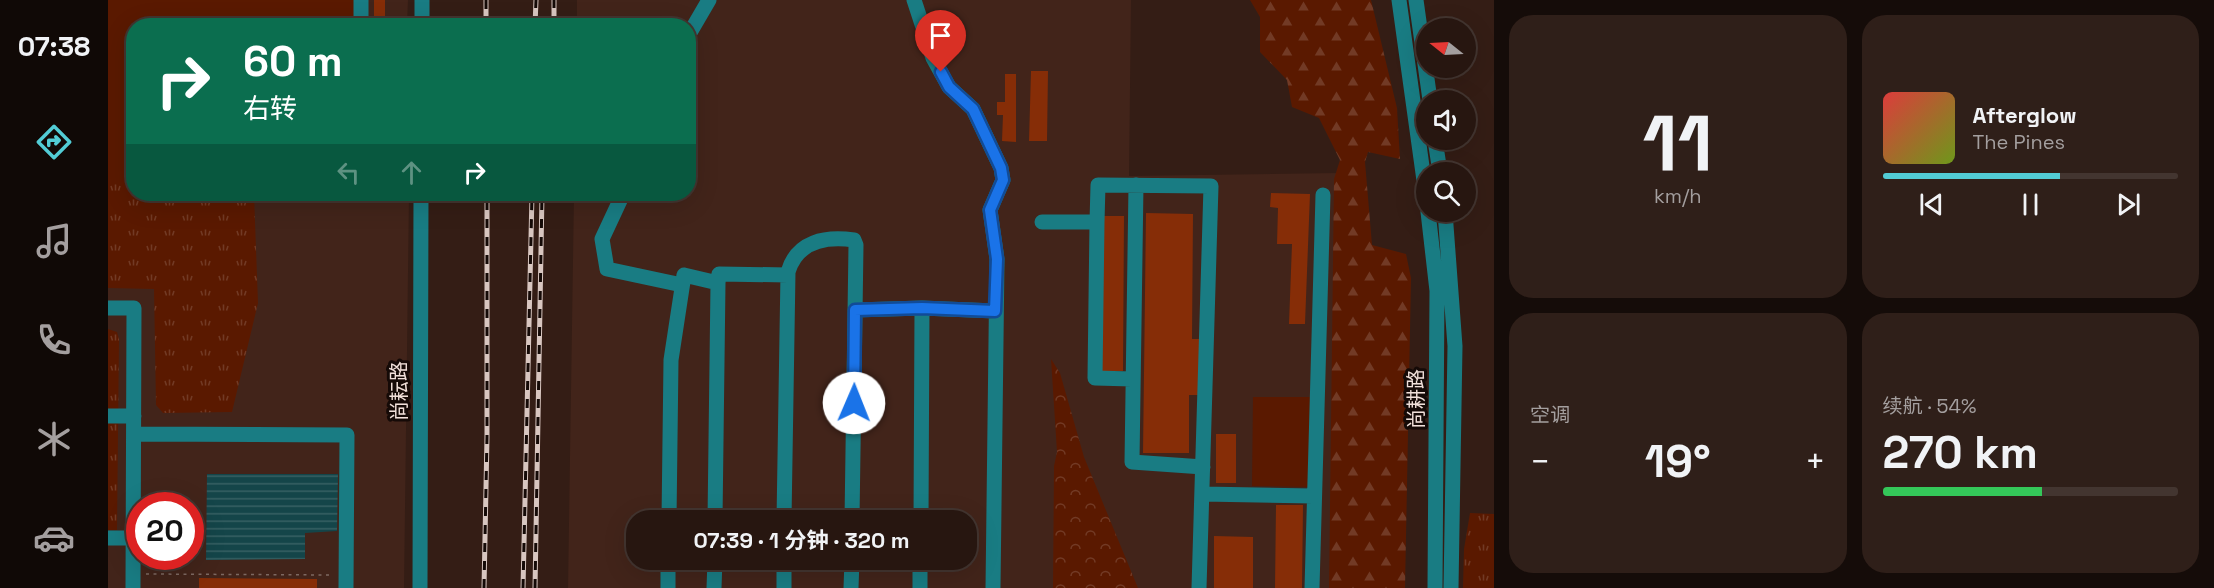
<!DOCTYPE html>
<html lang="zh">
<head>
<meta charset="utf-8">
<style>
  body { margin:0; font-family:"Space Grotesk","Noto Sans SC",sans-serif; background:#2f1f19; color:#f1f3f6; height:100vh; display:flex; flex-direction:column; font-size:22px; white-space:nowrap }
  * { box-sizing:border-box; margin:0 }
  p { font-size:20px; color:#a49f9f }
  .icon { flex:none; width:33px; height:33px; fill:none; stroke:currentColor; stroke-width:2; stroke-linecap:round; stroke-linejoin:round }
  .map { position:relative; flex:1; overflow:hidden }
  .sheet { display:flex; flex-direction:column; gap:15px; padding:15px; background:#150c09; width:720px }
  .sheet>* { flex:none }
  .banner { position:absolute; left:18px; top:18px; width:570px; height:183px; border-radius:24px; box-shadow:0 6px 24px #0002,0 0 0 2px #433530; background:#0b6e4f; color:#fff; overflow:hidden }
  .needle { width:39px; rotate:288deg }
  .controls { position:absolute; left:1308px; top:18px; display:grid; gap:12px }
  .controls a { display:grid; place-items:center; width:60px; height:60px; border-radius:50%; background:#271610; box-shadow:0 6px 24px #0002,0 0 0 2px #433530; font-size:30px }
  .speed { position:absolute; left:18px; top:492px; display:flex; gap:12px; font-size:30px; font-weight:700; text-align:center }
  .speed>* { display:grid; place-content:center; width:78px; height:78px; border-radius:50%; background:#271610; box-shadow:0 6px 24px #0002,0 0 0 2px #433530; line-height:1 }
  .speed .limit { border:9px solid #d22; background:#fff; color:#111 }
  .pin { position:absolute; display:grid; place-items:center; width:51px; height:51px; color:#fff; margin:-62px -26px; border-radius:50% 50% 50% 0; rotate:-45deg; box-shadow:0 0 6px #0007 }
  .pin .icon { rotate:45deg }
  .me { position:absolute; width:66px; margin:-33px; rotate:1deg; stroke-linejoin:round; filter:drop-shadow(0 0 4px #0008) }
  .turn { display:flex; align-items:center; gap:21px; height:126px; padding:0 18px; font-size:27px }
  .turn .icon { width:78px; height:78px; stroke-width:2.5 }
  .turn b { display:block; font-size:42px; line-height:51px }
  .lanes { display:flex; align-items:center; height:57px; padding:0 18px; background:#0003; justify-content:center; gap:30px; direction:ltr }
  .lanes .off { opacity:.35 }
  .big { font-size:45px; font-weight:700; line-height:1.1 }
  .sheet .tile { flex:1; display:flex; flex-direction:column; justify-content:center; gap:9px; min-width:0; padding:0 21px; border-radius:24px; background:#2f1f19 }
  .sheet .dial { align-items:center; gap:0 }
  .dial b { font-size:78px; line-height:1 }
  .song { display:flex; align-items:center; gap:18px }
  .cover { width:72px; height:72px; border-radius:9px; background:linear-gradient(135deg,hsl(0 70% 55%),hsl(80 70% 35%)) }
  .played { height:6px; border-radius:3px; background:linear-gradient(90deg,#52ccd5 60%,#433530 60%) }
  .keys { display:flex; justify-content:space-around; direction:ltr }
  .heat { display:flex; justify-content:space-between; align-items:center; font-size:33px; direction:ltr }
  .charge { height:9px; border-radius:4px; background:linear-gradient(90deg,#34c759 54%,#433530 0) }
  .sheet .tiles { flex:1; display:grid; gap:15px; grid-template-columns:repeat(2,1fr) }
  .trip { position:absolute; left:518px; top:510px; width:351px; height:60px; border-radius:24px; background:#271610; box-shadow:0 6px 24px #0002,0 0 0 2px #433530; font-weight:700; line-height:60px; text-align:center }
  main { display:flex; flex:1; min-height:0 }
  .menu { display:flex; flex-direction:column; width:108px; justify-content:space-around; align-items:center; background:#100906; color:#a49f9f }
  .menu .icon { width:42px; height:42px }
  .menu .selected { color:#52ccd5 }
  .menu b { font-size:27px; color:#f1f3f6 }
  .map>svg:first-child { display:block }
</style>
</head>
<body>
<main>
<nav class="menu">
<b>07:38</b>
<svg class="icon selected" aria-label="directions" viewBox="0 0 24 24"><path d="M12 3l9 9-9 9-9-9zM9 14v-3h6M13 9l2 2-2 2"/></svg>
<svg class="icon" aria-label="music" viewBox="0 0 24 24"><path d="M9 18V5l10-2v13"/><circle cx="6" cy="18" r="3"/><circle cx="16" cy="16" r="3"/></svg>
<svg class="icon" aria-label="phone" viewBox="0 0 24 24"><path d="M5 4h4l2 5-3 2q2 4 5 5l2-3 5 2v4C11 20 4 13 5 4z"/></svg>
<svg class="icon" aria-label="climate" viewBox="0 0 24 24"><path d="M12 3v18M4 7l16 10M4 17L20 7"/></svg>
<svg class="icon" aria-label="car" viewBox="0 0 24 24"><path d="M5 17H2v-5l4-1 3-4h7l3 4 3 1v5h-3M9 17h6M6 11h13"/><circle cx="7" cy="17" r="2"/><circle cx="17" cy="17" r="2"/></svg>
</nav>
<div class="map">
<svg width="1386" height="588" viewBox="0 0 1386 588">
  <defs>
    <pattern id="grass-tufts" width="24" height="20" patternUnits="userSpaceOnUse" patternTransform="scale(1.5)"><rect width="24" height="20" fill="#5a1900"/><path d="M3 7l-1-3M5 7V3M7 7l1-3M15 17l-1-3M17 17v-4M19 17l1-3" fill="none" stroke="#723a25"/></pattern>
    <pattern id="forest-firs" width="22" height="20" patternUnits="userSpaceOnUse" patternTransform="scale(1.5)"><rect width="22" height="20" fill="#5a1900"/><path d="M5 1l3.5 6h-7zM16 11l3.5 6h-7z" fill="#723a25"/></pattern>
    <pattern id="park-crowns" width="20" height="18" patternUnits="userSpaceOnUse" patternTransform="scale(1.5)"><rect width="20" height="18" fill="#5a1900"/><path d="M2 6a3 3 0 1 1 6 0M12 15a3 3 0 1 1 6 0" fill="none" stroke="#723a25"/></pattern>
    <pattern id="water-rules" width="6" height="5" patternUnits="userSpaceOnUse" patternTransform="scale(1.5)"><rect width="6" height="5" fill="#144549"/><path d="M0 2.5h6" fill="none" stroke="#376063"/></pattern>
  </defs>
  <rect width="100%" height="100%" fill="#341d15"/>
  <path fill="#42241a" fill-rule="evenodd" d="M0,0H300L299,25L26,26V194H301L296,588H0ZM32,506H82V556H32Z
    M469,0H1023L1021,176L1231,173L1225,588H460L466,194H580V26L469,25ZM528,520H858V560H528Z"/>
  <path fill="url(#grass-tufts)" d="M0,175H25L26,194H146L150,303L124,412L55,413L48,405L46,289L0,288Z
    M0,329L9,332L11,339L9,530H0Z
    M1362,513L1386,514V588H1355L1356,549Z"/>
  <path fill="url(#forest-firs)" d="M1142,0H1263L1289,108L1292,159L1260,152L1257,162L1264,245L1298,254L1303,278L1297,588H1221L1226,179L1232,160L1211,118L1184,107L1179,80L1152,52V17Z"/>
  <path fill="url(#park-crowns)" d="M943,359L952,373L976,457L1030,588H945L946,466L949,452Z"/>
  <path fill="#5a1900" d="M0,0H246V25L26,26L25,175H0Z
    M1145,397H1203L1202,487L1144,486Z"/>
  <path fill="url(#water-rules)" d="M99,474H230L229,531L197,533V559L98,560Z"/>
  <path fill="#862d07" d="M266,0H277V26H266Z
    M923,71H940L939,141H921Z
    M897,74H908V142L894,141L895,115H889V102H897Z
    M1163,193L1202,194L1197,324H1181L1184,244H1169L1170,208L1162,207Z
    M1038,213L1085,214L1084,339H1091V395H1081V453H1035Z
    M992,216H1016L1015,371H990Z
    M1108,434H1128V483H1108Z
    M1168,505H1195L1194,588H1167Z
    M1106,536L1145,537V588H1106Z
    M91,578L209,579V588H91Z"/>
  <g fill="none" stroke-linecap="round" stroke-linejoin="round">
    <path stroke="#7d6861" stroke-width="1.5" stroke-dasharray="3 4.5" stroke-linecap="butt" d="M38,574L225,575"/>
    <path stroke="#197c83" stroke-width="15" d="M253,0V26
      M806,0L825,58L841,87L865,109L893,168L895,180L882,210L889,259L885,588
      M1291,0L1318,195
      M1308,0L1322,100
      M314,26V0
      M580,36L601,0
      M1327,140L1332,172
      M1028,185L1024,462L1095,467
      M515,194L494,239L499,269L574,285
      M1320,212L1329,291L1327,588
      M1337,212L1347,346L1343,588
      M934,222H989L990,185L1103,186L1091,588
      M989,222L987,378L1024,379
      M610,283L611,274L680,275
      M0,308H26L25,588
      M814,308L887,311
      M747,310L814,308L813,520
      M0,416H26
      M26,434L239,435L238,588
      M1094,494L1205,496
      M561,520L563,360L576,275L610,283L607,520
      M676,520L680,272C689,241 717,236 746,240L748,245L744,520
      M0,538H25
      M312,588L313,194
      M560,588V560
      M606,588L607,560
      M676,588V560
      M743,588L744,560
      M812,588V560
      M1204,588L1215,195"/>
    <g stroke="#d8c6c0" stroke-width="5">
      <path id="rail" d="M378,0V26
        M427,26L428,0
        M446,26V0
        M376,588L379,437V194
        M415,588L424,194
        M427,588L434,194"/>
    </g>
    <use href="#rail" stroke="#150a07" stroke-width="3" stroke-dasharray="9" stroke-linecap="butt"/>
  </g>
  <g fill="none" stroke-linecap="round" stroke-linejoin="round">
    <g stroke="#114b97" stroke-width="15">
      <path id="route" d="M746,403L747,310L814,308L887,311L889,259L882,210L895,180L893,168L865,109L841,87L833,72"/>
    </g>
    <use href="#route" stroke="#1a73e8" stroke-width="10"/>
  </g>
  <g text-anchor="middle" stroke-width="6" stroke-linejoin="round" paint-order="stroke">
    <g font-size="20" fill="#f1e0da" stroke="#150a07">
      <text transform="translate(291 391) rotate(-90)" y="7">尚耘路</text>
      <text transform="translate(1308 399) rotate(-90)" y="7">尚耕路</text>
    </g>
  </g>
</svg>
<div class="controls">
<a><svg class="needle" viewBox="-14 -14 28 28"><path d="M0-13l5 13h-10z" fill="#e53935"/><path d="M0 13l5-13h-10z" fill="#a49f9f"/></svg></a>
<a><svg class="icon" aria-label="sound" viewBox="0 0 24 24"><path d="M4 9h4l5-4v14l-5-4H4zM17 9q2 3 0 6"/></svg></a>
<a><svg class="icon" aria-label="search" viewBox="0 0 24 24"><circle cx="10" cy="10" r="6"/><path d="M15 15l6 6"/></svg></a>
</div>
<div class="speed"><div class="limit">20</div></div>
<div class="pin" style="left:833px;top:72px;background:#d93025"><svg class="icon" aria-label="arrive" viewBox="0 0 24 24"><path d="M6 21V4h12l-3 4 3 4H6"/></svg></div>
<svg class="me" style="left:746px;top:403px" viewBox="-20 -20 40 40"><circle r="19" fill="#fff"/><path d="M0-13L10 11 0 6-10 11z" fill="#1a73e8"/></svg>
<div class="trip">07:39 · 1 分钟 · 320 m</div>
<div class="banner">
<div class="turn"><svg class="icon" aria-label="right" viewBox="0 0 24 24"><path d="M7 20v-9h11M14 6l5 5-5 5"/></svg><div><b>60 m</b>右转</div></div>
<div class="lanes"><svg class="icon off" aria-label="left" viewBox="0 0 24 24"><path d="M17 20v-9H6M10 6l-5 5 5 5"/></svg><svg class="icon off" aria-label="ahead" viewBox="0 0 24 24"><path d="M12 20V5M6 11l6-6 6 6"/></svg><svg class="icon" aria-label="right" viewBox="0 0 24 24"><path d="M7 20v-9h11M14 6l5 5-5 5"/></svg></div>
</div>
</div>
<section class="sheet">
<div class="tiles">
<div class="tile dial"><b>11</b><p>km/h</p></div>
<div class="tile">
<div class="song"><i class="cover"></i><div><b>Afterglow</b><p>The Pines</p></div></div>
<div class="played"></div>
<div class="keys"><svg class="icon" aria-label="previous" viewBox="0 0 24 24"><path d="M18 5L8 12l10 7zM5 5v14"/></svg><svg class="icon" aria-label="pause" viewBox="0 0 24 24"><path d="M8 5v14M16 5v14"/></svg><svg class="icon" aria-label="next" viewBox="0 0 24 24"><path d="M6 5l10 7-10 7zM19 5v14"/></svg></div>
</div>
<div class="tile"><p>空调</p>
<div class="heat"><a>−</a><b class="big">19°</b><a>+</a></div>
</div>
<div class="tile"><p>续航 · 54%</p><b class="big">270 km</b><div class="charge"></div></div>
</div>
</section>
</main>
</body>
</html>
